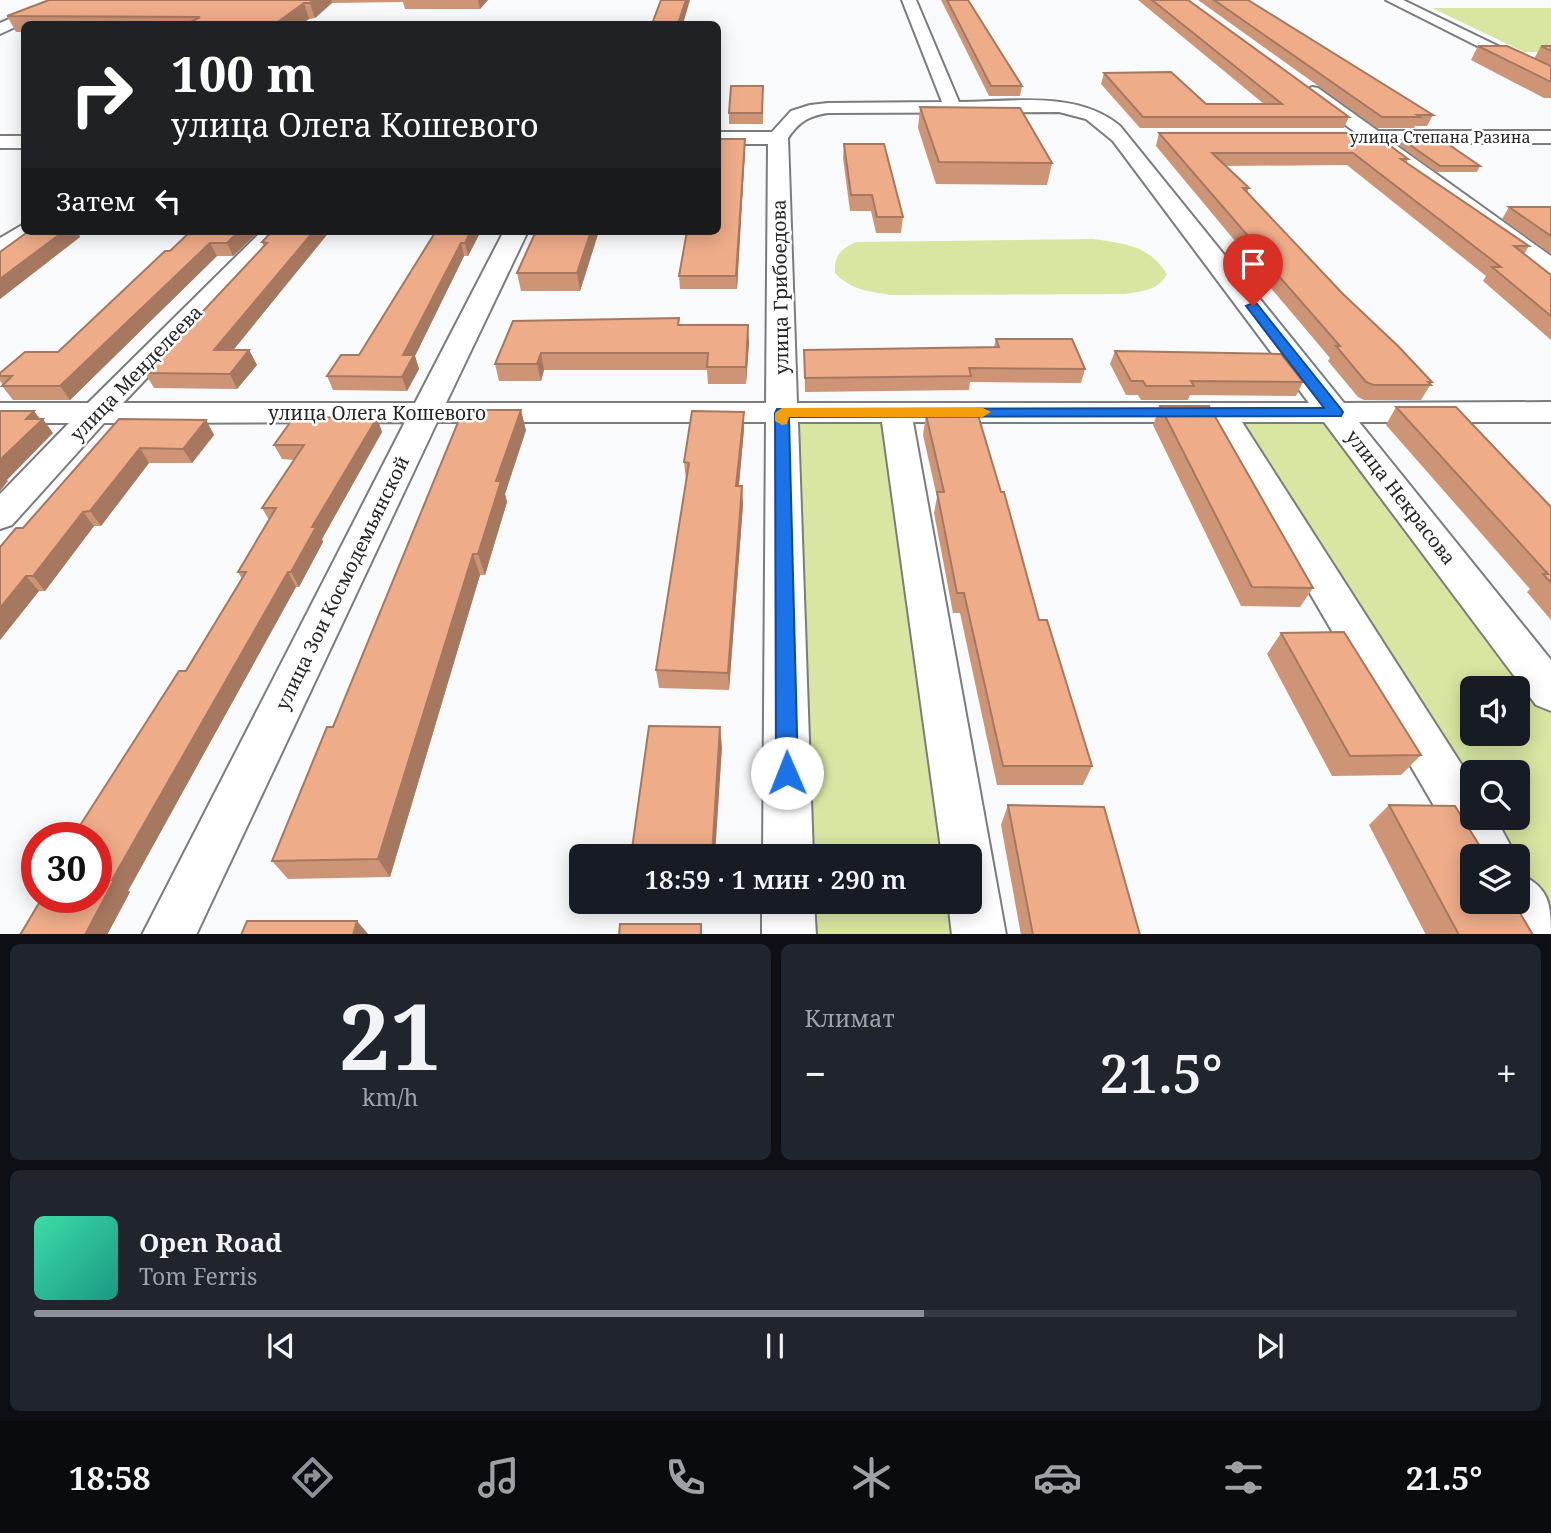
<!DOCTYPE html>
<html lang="ru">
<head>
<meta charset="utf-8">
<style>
  body { margin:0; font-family:"Noto Serif",serif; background:#20242c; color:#f1f3f6; height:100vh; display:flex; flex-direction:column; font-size:26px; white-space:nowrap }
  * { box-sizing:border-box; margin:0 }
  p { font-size:23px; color:#9ea1a6 }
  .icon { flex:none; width:38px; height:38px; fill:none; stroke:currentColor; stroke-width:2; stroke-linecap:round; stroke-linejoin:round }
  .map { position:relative; height:934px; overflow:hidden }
  .panel { display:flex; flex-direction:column; gap:10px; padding:10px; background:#0d0f14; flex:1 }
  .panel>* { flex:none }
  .banner { position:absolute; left:21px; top:21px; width:700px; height:214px; border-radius:10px; box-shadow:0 4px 18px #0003; background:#202124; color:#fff; overflow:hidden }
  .tools { position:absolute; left:1460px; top:676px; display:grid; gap:14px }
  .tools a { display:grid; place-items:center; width:70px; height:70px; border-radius:10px; background:#171b24; box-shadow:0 4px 18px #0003; font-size:35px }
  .speed { position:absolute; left:21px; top:822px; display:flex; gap:14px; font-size:35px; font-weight:700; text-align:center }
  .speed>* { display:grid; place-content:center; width:91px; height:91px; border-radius:50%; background:#171b24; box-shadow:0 4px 18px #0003; line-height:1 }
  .speed .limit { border:10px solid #d22; background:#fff; color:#111 }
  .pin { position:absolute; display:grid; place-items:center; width:60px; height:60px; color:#fff; margin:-72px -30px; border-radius:50% 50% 50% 0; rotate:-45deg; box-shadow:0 0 7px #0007 }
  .pin .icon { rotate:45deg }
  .me { position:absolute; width:77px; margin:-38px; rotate:359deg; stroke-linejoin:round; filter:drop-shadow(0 0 5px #0008) }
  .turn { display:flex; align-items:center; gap:24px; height:147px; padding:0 35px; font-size:32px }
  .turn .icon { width:91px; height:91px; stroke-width:2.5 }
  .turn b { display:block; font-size:49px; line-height:60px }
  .then { display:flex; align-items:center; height:66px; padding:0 35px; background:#0003; gap:14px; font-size:26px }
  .big { font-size:52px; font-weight:600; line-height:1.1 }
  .panel .tile { flex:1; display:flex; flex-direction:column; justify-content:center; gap:10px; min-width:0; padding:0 24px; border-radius:10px; background:#20242c }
  .panel .dial { align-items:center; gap:0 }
  .dial b { font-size:91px; line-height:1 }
  .song { display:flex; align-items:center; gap:21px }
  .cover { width:84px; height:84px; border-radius:10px; background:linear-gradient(135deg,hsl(160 70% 55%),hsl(170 70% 35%)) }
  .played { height:7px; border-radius:4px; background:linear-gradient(90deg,#8c9099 60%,#363941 60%) }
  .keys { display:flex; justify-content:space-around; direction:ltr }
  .heat { display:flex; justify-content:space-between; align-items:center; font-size:38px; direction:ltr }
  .panel .tiles { flex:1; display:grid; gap:10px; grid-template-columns:1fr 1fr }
  .tile:last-child { grid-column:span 2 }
  .trip { position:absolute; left:569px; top:844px; width:413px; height:70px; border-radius:10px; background:#171b24; box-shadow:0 4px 18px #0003; font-weight:600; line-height:70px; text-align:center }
  .dock { display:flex; height:112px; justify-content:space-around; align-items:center; background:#090b0e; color:#9ea1a6 }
  .dock .icon { width:49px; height:49px }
  .dock .active { color:#8c9099 }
  .dock b { font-size:32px; color:#f1f3f6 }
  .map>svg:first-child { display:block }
</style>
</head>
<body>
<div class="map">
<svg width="1551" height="935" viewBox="0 0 1551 935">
  <rect width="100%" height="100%" fill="#f9fafc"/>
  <path fill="#d8e6a1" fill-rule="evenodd" d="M1432,8H1551V52H1524Z
    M1092,239C1123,243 1149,245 1167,274C1158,291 1142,291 1125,294L890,295C868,291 851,290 835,273C834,255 840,250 856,242Z
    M1230,417L1330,418L1551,710V934L1517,882V856H1501L1477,817H1517V772H1472V809ZM1472,688H1517V733H1472Z
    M790,418H890L957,856H798Z
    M799,901H965L970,934H799Z"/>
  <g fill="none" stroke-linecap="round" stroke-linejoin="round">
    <g stroke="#7a7c7d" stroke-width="4">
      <path id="minor" d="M902,0H916L959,102C1011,102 1077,90 1120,126L1344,403L1551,402V422H1359L1551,660V711L1536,705L1324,422H1242L1472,781V817H1495L1516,856H1472V871L1210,422H913L1006,935H952L948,901H970V856H942L882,422H798L813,856H763L766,422H437L196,935H142L405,422L104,423L12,525L0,529V494L69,423H0V403H88L262,231H287L123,403H415L504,231H528L446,403H766L768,144H718V132H772L791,111L810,105L828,103L942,102ZM1059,112L1086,119L1113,141L1309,403H797L788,138C799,122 808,116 828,113Z
        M1386,0H1403L1551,72V83Z
        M1312,87L1318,88L1378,131H1551V143H1393L1551,256V275L1542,273L1369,143L1360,141L1359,135L1306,96L1303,92Z
        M0,136H24V148H0Z
        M24,224V231H37C29,242 13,253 0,256V238Z
        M1517,873C1549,886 1551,903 1551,935H1509L1492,901H1517Z
        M762,901H814L816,935H762Z"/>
    </g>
    <g stroke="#7a7c7d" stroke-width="4">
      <path id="tertiary" d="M53,0H74L0,34V23Z"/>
    </g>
    <use href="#minor" fill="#fff" fill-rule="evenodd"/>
    <use href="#tertiary" fill="#fff" fill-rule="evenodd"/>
  </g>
  <path fill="#cd9476" d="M49,0H488L480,9H405L403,2L332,3L315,18L309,19L301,24H24V32H16L7,16Z
    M941,0H968L1022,86L1020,96H989Z
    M1138,0H1188L1349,117L1344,128H1140L1101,84L1104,73L1206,104H1264Z
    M1198,0H1248L1433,115L1427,126H1415L1414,128H1377Z
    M1478,46L1534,59L1541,46H1551V98H1544L1471,60Z
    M763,86V124H729V113Z
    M920,107L1052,163L1047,185L936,184L918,128Z
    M1159,133L1408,159L1406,163L1529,246L1524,254L1551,275V340L1483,281L1486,276L1347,165L1225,166L1249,188L1247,193L1343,294L1432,382L1421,400H1364L1358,397L1328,361L1330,358L1264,280L1265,277L1156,146Z
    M745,139V150L737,289H680L679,276Z
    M1403,140L1480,166L1477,172H1436L1400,146Z
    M844,144L903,217L901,233H876L871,211H850L843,158Z
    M1509,207H1551V254L1502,219Z
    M29,231H91L88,234H79L80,237L0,299V252Z
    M259,231L233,256H217L70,400H13L2,386L3,385L0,381V373L58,352L170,251Z
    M272,231H330L233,350H249L257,365L237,389L154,388L145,373L264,247L262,242Z
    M436,231H481L468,256H464L415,356L419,369L407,391L333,390L327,376L359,355Z
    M599,231L580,291H521L517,273Z
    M513,321L679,325L749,342L746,384H708L707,370H544L541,381H499L495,364Z
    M996,339L1085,369L1081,383L970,382L969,390L805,392L804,350L994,347Z
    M1115,351L1303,382L1296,396L1190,395L1188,400H1141L1138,395H1126L1110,364Z
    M1160,406L1313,588L1300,607L1241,606L1153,425Z
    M1396,407L1551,507V620L1527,592L1530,589L1386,425Z
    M744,412V429L739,486L743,504L729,690L659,688L656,670L687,480H686L684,462Z
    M926,415L1039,620L1092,766L1083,785H997L960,613H953L934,513L937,497L923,435Z
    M377,418L382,432L322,539L323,542L299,587H296L128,891L130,892L107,935H20L242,579L238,572L269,520L262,508L294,460L282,459L274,445Z
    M119,419L206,420L214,435L192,463H149L101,526H94L45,591H39L0,640L23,528Z
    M526,430L505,494L507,502L485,575H480L390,877L288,879L272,861L333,727Z
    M1281,633L1421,755L1401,775L1332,776L1267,654Z
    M1008,805L1140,935H1021L1001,825Z
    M1389,805L1533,935H1426L1369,825Z"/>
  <path fill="#a77860" d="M314,0H331L332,3L315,18L310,3Z
    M478,0H488L480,9Z
    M686,0H690L683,24H678Z
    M304,3L309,19L301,24H275Z
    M745,139V150L737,289L736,276Z
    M64,231H77L80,237L0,299V279Z
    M239,231H259L233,256L227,243Z
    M314,231H330L222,364L214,350Z
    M471,231H481L468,256L465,243Z
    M591,231H599L580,291L577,273Z
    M210,243L217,256L70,400L60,386Z
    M461,243L464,256L415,356L419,369L407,391L402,377L403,355Z
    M748,325L749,342L746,384V367Z
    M249,350L257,365L237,389L230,374Z
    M541,353L544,370L541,381L537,364Z
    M521,410L526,430L505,494L507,502L485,575L478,554L496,481Z
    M34,411L41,420L43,419L53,433L7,480L8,481L0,491V460L26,419Z
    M744,412V429L737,504L736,486Z
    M377,418L382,432L322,539L323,542L299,587L291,572L312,527Z
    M206,420L214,435L192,463L183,449Z
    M140,448L149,463L101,526L90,511Z
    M742,486L743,504L729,690L728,673Z
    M83,512L94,526L45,591L33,576Z
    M473,554L480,575L390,877L378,859Z
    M288,572L296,587L128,891L130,892L107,935H85L112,880Z
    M26,576L39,591L0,640V608Z
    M720,727L722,748L715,856H712Z
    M357,921L369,935H353Z"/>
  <path fill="#eeac89" stroke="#a77860" stroke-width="2" d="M49,0H314L310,3H304L275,24H187L200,17L7,16Z
    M661,0H686L678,24H652Z
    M947,0H968L1022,86H991Z
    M1152,0H1188L1349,117H1143L1104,73L1171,72L1206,104H1282Z
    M1214,0H1248L1433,115H1417L1420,117H1382Z
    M1478,46H1507L1551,66V82Z
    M1541,46H1551V51Z
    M731,86H763L762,113H729Z
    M920,107L1020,108L1052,163L939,162Z
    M1159,133H1373L1408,159H1401L1529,246H1514L1551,275V316L1492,267H1501L1353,153H1212L1249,188H1243L1343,294L1398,346L1432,382H1428L1431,385H1373L1366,382L1336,346H1340L1270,266H1274Z
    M718,139H745L736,276H679L687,231H718Z
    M1403,140H1442L1480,166H1440Z
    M844,144H884L903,217H877L872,195H851Z
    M1509,207H1551V236Z
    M29,231H64L0,279V252Z
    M191,231H239L227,243H210L60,386H2L12,376H0V373L25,352H58L165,251H170Z
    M272,231H314L214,350H249L230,374L145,373L267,243L262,242Z
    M436,231H471L465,243H461L403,355H414L402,377L327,376L341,355H359Z
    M536,231H591L577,273H517Z
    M679,318L678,325H748L746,367H707L708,353H541L537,364H495L513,321Z
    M996,339H1072L1085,369L969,368L971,376L805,378L804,350L999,347Z
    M1115,351L1281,354L1303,382L1191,381L1194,386H1146L1143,381H1131Z
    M1160,406H1209L1313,588L1252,587Z
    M1396,407H1456L1551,507V583L1543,574H1548Z
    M463,410H521L496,481H501L478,554H473L378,859L272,861L327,727H333Z
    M0,411H34L26,419H43L0,460Z
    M692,411L744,412L736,486H742L728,673L656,670L689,463L684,462Z
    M926,415H978L1001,492H1004L1039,620H1047L1092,766H1003L964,593H957L937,492H944Z
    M294,417L377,418L312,527H316L291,572H288L112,880H114L85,935H20L42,898H96V838H72L179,671H186L246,572H238L276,508H262L304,445H274Z
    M119,419L206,420L183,449L140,448L90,511L83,512L33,576H26L0,608V547L16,528H23Z
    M1344,632L1421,755L1350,756L1281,633Z
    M649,726L720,727L712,856H631Z
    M1008,805L1104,807L1140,935H1033Z
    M1389,805L1455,806L1486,856H1472V901H1513L1533,935H1459Z
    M247,921H357L353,935H241Z
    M620,924H701V935H619Z"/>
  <path fill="#1a73e8" stroke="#114b97" stroke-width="2" d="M1253,303L1257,304L1341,409L1343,412L1341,416L789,417L798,773L794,780L787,783L779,780L776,773L775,413L777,409L1324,408L1246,306Z"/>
  <path fill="#f59e0b" d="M782,408H983L991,412L983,417H789L787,424L782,425L775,421V413Z"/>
  <g text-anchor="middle" stroke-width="5" stroke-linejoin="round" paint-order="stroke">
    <g font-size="16" fill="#252526" stroke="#fff">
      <text x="1440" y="143">улица Степана Разина</text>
    </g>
    <g font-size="19" fill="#252526" stroke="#fff">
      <text transform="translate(780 287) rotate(-91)" y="7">улица Грибоедова</text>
      <text transform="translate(136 373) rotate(-46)" y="7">улица Менделеева</text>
      <text x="377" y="420">улица Олега Кошевого</text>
      <text transform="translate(1401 497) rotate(52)" y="7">улица Некрасова</text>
      <text transform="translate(342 583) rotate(-64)" y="7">улица Зои Космодемьянской</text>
    </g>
  </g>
</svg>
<div class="tools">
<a><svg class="icon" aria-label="sound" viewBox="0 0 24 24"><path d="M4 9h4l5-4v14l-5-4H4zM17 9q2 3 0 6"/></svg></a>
<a><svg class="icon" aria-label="search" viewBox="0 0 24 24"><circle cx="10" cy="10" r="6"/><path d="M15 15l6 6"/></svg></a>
<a><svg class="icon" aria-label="layers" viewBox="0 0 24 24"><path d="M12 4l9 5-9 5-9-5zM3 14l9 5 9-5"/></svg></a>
</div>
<div class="speed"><div class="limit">30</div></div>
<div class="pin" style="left:1253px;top:306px;background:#d93025"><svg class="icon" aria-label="arrive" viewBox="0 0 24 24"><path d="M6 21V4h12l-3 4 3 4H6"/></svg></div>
<svg class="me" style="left:787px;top:773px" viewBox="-20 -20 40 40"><circle r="19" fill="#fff"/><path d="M0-13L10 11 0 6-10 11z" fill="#1a73e8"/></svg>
<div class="trip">18:59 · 1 мин · 290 m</div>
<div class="banner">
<div class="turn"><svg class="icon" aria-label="right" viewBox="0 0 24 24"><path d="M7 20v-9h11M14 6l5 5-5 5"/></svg><div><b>100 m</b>улица Олега Кошевого</div></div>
<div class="then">Затем<svg class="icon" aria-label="left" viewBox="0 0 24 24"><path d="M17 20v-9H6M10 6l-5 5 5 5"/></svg></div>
</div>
</div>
<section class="panel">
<div class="tiles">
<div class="tile dial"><b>21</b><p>km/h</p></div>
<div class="tile"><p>Климат</p>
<div class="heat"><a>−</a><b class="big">21.5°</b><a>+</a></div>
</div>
<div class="tile">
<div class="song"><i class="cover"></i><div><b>Open Road</b><p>Tom Ferris</p></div></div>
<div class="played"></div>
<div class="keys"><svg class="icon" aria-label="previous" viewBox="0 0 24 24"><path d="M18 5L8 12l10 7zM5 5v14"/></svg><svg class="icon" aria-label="pause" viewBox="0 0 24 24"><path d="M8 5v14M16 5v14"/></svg><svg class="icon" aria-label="next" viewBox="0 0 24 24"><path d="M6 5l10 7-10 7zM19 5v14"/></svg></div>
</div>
</div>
</section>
<nav class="dock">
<b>18:58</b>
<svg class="icon active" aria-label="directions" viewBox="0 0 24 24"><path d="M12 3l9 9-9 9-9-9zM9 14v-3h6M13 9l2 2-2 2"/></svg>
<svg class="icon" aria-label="music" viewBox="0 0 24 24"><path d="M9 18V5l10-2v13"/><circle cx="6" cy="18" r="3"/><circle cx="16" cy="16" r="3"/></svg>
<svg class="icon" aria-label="phone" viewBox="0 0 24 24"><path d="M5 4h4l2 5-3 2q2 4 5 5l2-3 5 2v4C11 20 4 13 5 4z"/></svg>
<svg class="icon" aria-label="climate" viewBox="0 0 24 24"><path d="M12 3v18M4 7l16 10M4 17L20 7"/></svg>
<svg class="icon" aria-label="car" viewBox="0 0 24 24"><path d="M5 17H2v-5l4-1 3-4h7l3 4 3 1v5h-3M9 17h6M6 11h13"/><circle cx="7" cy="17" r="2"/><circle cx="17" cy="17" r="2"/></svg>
<svg class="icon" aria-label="filters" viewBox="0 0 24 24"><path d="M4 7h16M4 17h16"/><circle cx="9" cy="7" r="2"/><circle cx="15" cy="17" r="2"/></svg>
<b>21.5°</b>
</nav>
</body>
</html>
